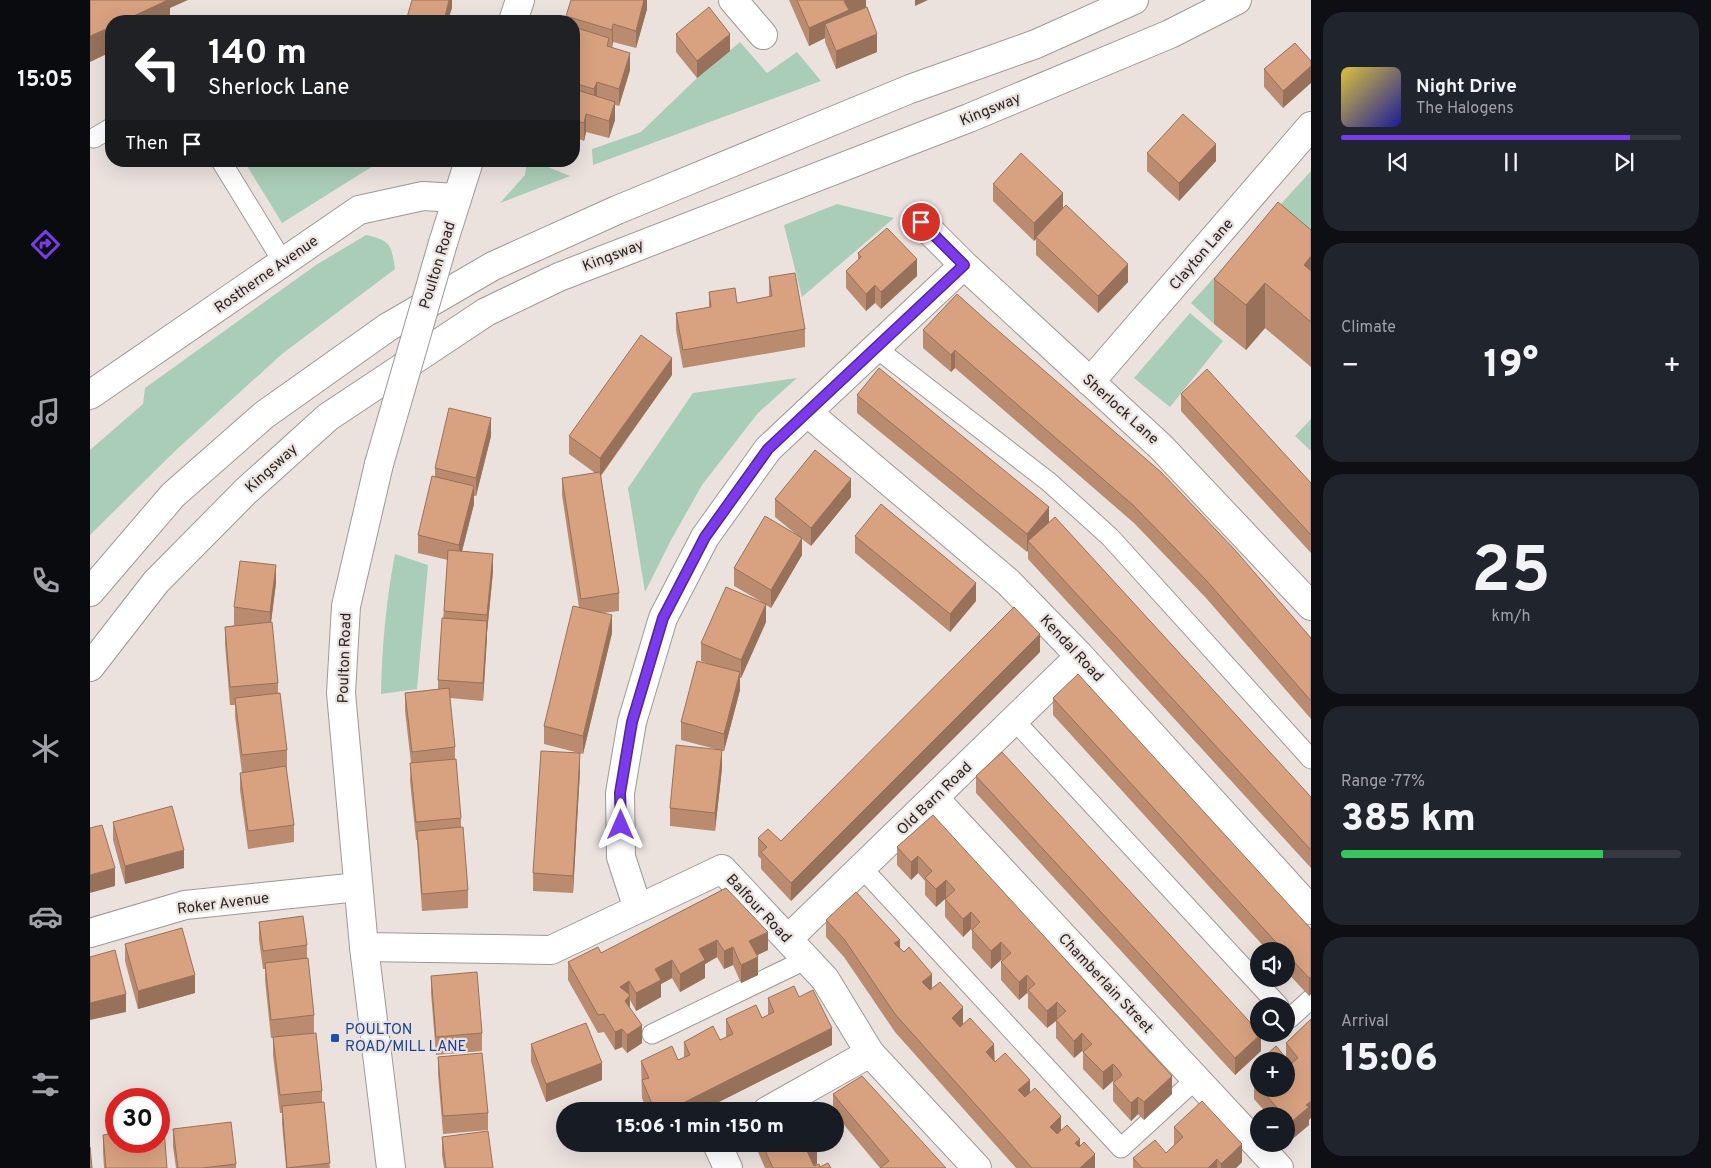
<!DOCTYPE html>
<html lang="en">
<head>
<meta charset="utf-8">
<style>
  body { margin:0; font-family:Overpass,sans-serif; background:#20242c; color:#f1f3f6; height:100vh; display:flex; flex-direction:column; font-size:19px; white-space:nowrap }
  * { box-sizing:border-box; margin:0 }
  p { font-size:16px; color:#9ea1a6 }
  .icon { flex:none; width:28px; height:28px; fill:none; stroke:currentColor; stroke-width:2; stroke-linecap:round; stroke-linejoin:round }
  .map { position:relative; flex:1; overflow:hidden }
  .drawer { display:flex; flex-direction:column; gap:12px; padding:12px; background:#0d0f14; width:400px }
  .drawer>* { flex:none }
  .guide { position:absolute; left:15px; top:15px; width:475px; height:152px; border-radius:20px; box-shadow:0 5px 20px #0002; background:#202124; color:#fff; overflow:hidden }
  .buttons { position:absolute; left:1160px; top:942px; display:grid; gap:10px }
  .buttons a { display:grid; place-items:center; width:45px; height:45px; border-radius:50%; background:#171b24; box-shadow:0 5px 20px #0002; font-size:25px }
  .speed { position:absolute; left:15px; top:1088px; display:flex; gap:10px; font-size:25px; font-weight:700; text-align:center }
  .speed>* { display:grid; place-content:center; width:65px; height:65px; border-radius:50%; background:#171b24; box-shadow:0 5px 20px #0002; line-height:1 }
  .speed .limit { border:8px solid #d22; background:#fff; color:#111 }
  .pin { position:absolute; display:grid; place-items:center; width:42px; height:42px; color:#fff; margin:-21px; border:2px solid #fff; border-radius:50%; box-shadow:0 1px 5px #0007 }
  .me { position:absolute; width:55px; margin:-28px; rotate:0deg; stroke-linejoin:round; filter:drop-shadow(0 0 4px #0008) }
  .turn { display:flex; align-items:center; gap:18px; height:105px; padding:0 20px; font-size:22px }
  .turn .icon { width:65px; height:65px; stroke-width:2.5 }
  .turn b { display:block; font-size:35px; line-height:42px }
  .then { display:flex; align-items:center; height:48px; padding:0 20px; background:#0003; gap:10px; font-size:19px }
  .big { font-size:38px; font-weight:800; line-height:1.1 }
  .drawer .widget { flex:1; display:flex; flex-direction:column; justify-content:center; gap:8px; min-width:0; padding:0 18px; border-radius:20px; background:#20242c }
  .drawer .dial { align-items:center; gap:0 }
  .dial b { font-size:65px; line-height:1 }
  .song { display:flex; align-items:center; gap:15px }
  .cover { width:60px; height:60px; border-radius:8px; background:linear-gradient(135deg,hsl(50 70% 55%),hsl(240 70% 35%)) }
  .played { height:5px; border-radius:2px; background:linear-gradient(90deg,#7c3aed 85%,#363941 85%) }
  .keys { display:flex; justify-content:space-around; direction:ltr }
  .heat { display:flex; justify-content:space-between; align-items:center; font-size:28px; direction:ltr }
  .charge { height:8px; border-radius:4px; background:linear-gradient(90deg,#34c759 77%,#363941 0) }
  .trip { position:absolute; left:466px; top:1102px; width:288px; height:50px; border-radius:25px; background:#171b24; box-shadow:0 5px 20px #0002; font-weight:800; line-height:50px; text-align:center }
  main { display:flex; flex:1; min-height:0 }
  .dock { display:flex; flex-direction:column; width:90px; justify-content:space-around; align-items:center; background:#090b0e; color:#9ea1a6 }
  .dock .icon { width:35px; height:35px }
  .dock .current { color:#7c3aed }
  .dock b { font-size:22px; color:#f1f3f6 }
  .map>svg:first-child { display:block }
</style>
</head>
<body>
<main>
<nav class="dock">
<b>15:05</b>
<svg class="icon current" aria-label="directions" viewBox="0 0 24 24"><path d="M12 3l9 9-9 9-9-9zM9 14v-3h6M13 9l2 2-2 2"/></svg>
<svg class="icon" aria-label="music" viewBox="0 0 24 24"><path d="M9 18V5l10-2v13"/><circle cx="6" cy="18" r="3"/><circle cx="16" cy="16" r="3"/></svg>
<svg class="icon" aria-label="phone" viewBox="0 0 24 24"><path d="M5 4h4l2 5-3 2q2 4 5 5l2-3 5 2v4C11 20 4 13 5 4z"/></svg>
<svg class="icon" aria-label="climate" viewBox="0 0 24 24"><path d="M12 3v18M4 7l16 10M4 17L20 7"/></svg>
<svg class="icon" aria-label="car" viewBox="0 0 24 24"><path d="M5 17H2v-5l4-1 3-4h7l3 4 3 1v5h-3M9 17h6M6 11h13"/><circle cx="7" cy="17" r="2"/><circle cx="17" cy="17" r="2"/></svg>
<svg class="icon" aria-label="filters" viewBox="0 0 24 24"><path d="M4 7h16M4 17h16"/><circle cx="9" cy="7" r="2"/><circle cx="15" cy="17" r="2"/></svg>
</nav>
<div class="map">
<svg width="1221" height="1168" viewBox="0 0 1221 1168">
  <rect width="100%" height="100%" fill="#ebe2de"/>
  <path fill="#aacdb7" d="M650,42L677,73L707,52L731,81L503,165L502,149L551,132L607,78Z
    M154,161H291L192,223Z
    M437,161H443L480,176L410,203L435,175Z
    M1221,171V270L1124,324L1101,303Z
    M747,204L804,218L712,297L694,225Z
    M276,235C302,241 301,245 305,269L192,354L85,451L0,535V450L53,404L55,388L226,265Z
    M1100,313L1133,341L1080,407L1044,378Z
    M707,378L668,413L612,485L581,540L555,592L538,488L603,393Z
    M1221,419V451L1205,436Z
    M305,554L338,565L327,689L291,694C292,646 296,601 305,554Z"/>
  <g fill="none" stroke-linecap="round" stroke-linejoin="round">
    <g stroke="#9f9894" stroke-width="21">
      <path id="lane" d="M4,138L21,128
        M131,161L193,262
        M786,348L959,482L1020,537L1221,759
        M924,720L1189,1006
        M772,868L1031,1148L1106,1079
        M1196,1014L1200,1018L1221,999
        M562,1034L717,959"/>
    </g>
    <g stroke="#9f9894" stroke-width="30">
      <path id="street" d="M643,0L673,35
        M831,222L874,265L1071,447L1221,606
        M1000,382L1221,126
        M0,395L269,210L333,196L367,198
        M717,412L918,582L990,656L1221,910
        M844,798L1189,1168
        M548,909L531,857L530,793L542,722L573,618L615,537L678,449L874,265
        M0,933L95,905L268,887
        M698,939L990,656
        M274,947L461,950L632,869L735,979L780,1053L887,1168
        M677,1111L780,1053
        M627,1144L638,1168"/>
    </g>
    <g stroke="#9f9894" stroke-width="30">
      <path id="secondary" d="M423,21L430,0
        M353,243L379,161
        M289,464L256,606L251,693L274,947L301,1168"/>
    </g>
    <g stroke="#9f9894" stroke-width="30">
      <path id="highway" d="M0,592L83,495L174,415L298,327L403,266L527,210L820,89L946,44L1044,0
        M0,667L66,582L156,491L238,417L396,312L469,277L879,118L1080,34L1147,0"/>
    </g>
    <use href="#lane" stroke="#fff" stroke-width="19"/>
    <use href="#street" stroke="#fff" stroke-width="28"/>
    <use href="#secondary" stroke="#fff" stroke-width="28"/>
    <use href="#highway" stroke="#fff" stroke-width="28"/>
    <g stroke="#9f9894" stroke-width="30" stroke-linecap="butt">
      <path id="secondary-bridge" d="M289,464L353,243"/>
    </g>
    <use href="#secondary-bridge" stroke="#fff" stroke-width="28"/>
  </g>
  <path fill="#ba8b6e" d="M557,0V9L546,48L523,42L522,47L540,70L529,106L525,105V120L519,138L496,132L494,141L484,137V21H476V16Z
    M699,0H776V7L787,52L746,69L735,42V38L719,46Z
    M586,34L640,51L607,78L586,52Z
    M1205,43L1193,108L1174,87V69Z
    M1057,153L1126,161L1089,201L1057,171Z
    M903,184L1038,282L1008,313L946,255V239L944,241L903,201Z
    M1221,230V367L1175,328L1156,350L1124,324V279Z
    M768,253L827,276L791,309L785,303L776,311L756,288V271L768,260Z
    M679,277L715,329V347L593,368L586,330V313L619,307V292L647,303L679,297Z
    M867,294L1221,638V719L1116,598L1044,523L865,368L861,372L833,348V330Z
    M582,375L511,476L529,593V611L513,613L522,633L493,754L454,744V726L489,608L472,495V478L505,473L479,454V436Z
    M1091,394L1221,483V553L1091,411Z
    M767,395L959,523L1221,797V868L938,559V550L937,552L767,413Z
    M401,436L386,496H384V504L372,551L403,571L397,633L393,701L360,698L365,747V759L371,818V827L378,890V908L332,911L327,840H326L320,781L321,763L315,711V693L348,689V680L358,560L328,553V535L345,477V468Z
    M761,497L721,546L712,539V555L681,608L676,605V622L651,678H650V690L634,751H632V768L625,831L580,826V808L629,750L591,740V722L619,664L611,661V643L672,602L644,586V568L707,535L685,517V499Z
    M765,536L886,601L860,632L765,553Z
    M186,583L181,622L188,683V693L197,750V768H196L204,825V842L158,849L150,790V773H152L145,716V705H140L135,644V627L146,625H144V607Z
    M950,652L701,901L671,869V859L668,856V838L691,841Z
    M963,698L1221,929V994L1219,996L1196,971V951H1178L963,715Z
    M490,771L483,893L443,891V873Z
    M886,776L1171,1051L1145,1075L886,793Z
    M843,815L1082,1094L1054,1120L1048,1114L1041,1121L1023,1101V1083H1024L1023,1081L1013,1090L993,1069V1052L992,1051L984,1058L966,1038V1021L957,1028L938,1008V994L937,993L929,1000L911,980V962L912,961L911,960L901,969L882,948V931L881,929L873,937L855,917V899L846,907L835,895V881L828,873L821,880L807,865V847Z
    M23,822L94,868L35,884L23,840Z
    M636,888L678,950L667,955L668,975L651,983L643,965L634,969L627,957L615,964V978L590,992L582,978L571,984V997L546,1011L540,1000V1008L552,1043L537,1053L532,1047L525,1050L514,1032L508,1033L478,980V962L511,953Z
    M736,920L810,948L842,988L873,1024L904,1044L905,1062L940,1093L971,1131L990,1146L1005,1168H926L805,1032L754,957L736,937Z
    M169,922L217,945V958L224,1015V1033L232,1091V1102L240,1168H196L192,1124V1113H190L183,1055V1038H181L175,980V969H173L169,940Z
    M35,944L105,993L48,1009L35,961Z
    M341,976L392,1033V1051L346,1055L341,993Z
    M709,997L742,1045L611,1111H557L552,1098L551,1061L588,1060L594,1057V1042L630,1040L636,1037V1019L672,1018L678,1015V998Z
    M1221,1019L1219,1125L1200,1141L1196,1136V1116H1179L1164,1099V1081L1169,1077V1089H1196V1061H1174V1057L1196,1058V1043Z
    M441,1044L512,1080L456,1102L441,1062Z
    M348,1057L398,1113V1130L353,1134L348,1074Z
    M743,1094L856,1168H790L745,1114V1111H743Z
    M1084,1127L1152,1162L1146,1168H1043V1158L1076,1153L1084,1145Z
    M83,1129L146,1164V1168H86L83,1147Z
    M13,1135L77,1168H14L13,1152Z
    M352,1137L403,1168H354L352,1155Z
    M665,1144H725L727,1164L724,1165L741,1168H675L665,1145Z"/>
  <path fill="#97715a" d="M74,0H98L80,8V21H33Z
    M359,0H362V8L358,21H354Z
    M554,0H557V9L546,48V31Z
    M756,0H776V9L735,24V38L719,46V28Z
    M825,0H838L825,6Z
    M523,24V42L522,48V30Z
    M21,27V52L0,62V36Z
    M640,34V51L607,78V61Z
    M787,34V52L746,69V51Z
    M540,53V70L529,106V89Z
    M1221,66V83L1193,108V91Z
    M507,82V99L504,107V89Z
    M525,102V120L519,138V121Z
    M496,114V132L494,141V123Z
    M1126,144V161L1089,201V183Z
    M973,193V210L946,237V239L944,241V223Z
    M1221,256V301L1214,265Z
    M827,259V276L791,309V292Z
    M1038,264V282L1008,313V296Z
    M1175,283V328L1156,350V305Z
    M785,285V303L776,311V294Z
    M865,350V368L861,372V355Z
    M582,358V375L510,476V458Z
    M401,418V436L386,496V478Z
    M761,479V497L721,546V528Z
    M384,486V504L369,563V545Z
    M959,507V525L938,541V550L937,552V534Z
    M712,538V555L681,608V590Z
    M403,554V571L397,633V615Z
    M186,565V583L180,630V612Z
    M886,583V601L860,632V614Z
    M676,604V622L651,678V660Z
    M522,615V633L493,754V736Z
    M397,621V639L393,701V683Z
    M950,634V652L701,901V883Z
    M650,672V690L634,751V734Z
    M632,750V768L625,831V813Z
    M490,753V771L483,893V876Z
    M94,850V868L35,884V866Z
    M828,856V873L821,880V862Z
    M25,868V886L0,893V875Z
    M856,880V898L846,907V889Z
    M881,912V929L873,937V919Z
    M678,932V950L659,959V941Z
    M627,940V957L615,964V978L590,992V974L609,949Z
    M810,940V957L804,943Z
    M911,942V960L901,969V951Z
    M643,947V965L634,969V951Z
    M668,957V975L651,983V965Z
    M582,960V978L571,984V997L546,1011V993L565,969Z
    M842,974V991L832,999V982Z
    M105,975V993L48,1009V991Z
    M937,975V993L929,1000V982Z
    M1221,977V994L1219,996V978Z
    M539,981L540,1013L535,1018L530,987Z
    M36,994V1012L0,1020V1003Z
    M967,1002V1020L957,1028V1011Z
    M873,1007V1025L862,1036V1018Z
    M552,1025V1043L537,1053V1035Z
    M742,1028V1045L611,1111H577Z
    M532,1029V1047L525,1050V1032Z
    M992,1033V1051L984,1058V1041Z
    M1171,1034V1051L1145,1075V1058Z
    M904,1044V1062L896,1052Z
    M512,1063V1080L456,1102V1084Z
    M1023,1064V1081L1013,1090V1072Z
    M1082,1076V1094L1054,1120V1102Z
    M940,1080V1097L928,1108V1090Z
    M1048,1097V1114L1041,1121V1103Z
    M1221,1101V1118L1219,1120V1125L1200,1141V1123L1216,1105Z
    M971,1116V1134L960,1144V1127Z
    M990,1139V1156L985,1143Z
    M1152,1144V1162L1146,1168H1131V1164Z
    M727,1146V1164L719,1168L717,1151Z
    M1005,1154V1168H990Z
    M1127,1159V1168H1118Z"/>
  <path fill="#d8a280" stroke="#97715a" d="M0,0H78L33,21H21V27L0,36Z
    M322,0H359L354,21H316Z
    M481,0H554L546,31L523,24L522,30L476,16Z
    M707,0H756L754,1L759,10L719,28Z
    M619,7L640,34L607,61L586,34Z
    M777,7L787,34L746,51L735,24Z
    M484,27L519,38L517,46L540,53L529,89L507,82L504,89L484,83Z
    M1205,43L1221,61V66L1193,91L1174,69Z
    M484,89L525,102L519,121L496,114L494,123L484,120Z
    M1093,114L1126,144L1089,183L1057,153Z
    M931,153L973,193L944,223L903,184Z
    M1188,202L1221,230V256L1214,265L1221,271V322L1175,283L1156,305L1124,279Z
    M976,205L1038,264L1008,296L946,237Z
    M797,228L827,259L791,292L785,285L776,294L756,271L771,257L768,253Z
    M705,273L715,329L593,350L586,313L621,307L619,292L645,288L647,303L682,296L679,277Z
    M867,294L897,321L1072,473L1145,550L1221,638V701L1116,580L1044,506L868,353L865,350L861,355L833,330Z
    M551,335L582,358L510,458L479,436Z
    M789,368L959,507L937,534L767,395Z
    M1117,369L1221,483V535L1091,394Z
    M359,408L401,418L386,478L345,468Z
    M725,450L761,479L721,528L685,499Z
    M510,472L529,593L491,599L472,478Z
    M342,476L384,486L369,545L328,535Z
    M791,504L886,583L860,614L765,536Z
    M675,516L712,538L681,590L644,568Z
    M965,517L1221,797V850L938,541Z
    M358,550L403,554L397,615L354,611Z
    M150,561L186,565L180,612L144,607Z
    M636,587L676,604L651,660L611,643Z
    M483,606L522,615L493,736L454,726Z
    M924,607L950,634L701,883L671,852L677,847L668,838L678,829L691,841Z
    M352,618L397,621L393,683L348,680Z
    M182,622L188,683L140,687L135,627Z
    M607,661L650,672L634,734L591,722Z
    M988,674L1221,929V977L1219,978L1196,953V951H1194L963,698Z
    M359,688L365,747L322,752L315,693Z
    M190,693L197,750L152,755L145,698Z
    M586,745L632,750L625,813L580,808Z
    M451,751L490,753L483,876L443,873Z
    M912,752L1169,1032V1034H1171L1145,1058L886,776Z
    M366,759L371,818L326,822L320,763Z
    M196,766L204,825L158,831L150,773Z
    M82,806L94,850L35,866L23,822Z
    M843,815L1082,1076L1054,1102L1048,1097L1041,1103L1023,1083L1032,1075L1027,1068L1023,1064L1013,1072L993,1052L1002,1044L997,1039L992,1033L984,1041L966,1020L976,1011L967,1002L957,1011L938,990L945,984L937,975L929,982L911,962L921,953L911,942L901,951L882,930L890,922L881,912L873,919L855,899L865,890L856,880L846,889L835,878L842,871L828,856L821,862L807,847Z
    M12,825L25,868L0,875V828Z
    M373,827L378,890L332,894L327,831Z
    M636,888L678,932L659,941L668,957L651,965L643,947L634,951L627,940L609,949L615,960L590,974L582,960L565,969L571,980L546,993L539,981L530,987L540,995L535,1001L552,1025L537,1035L532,1029L525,1032L514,1014L508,1015L478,962L508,947L511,953Z
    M766,892L810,940L804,943L814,952L819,947L842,974L832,982L840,990L850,982L873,1007L862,1018L870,1027L880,1018L904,1044L896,1052L905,1062L915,1053L940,1080L928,1090L935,1097L945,1088L971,1116L960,1127L967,1134L977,1125L990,1139L985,1143L989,1147L994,1142L1005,1154L990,1168H942L805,1014L754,939L736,920Z
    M213,916L217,945L173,951L169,922Z
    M92,928L105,975L48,991L35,944Z
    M25,950L36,994L0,1003V957Z
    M218,958L224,1015L181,1020L175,963Z
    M387,972L392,1033L346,1037L341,976Z
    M704,986L709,997L723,990L742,1028L577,1111H565L552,1080L559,1078L551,1061L582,1046L588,1060L600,1055L594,1042L623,1026L630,1040L643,1034L636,1019L666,1005L672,1018L684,1012L678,998Z
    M1221,1019V1101L1216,1105L1219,1107L1200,1123L1196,1119V1116H1194L1171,1089H1196V1061H1178L1174,1057L1186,1046L1201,1064L1208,1058L1196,1043Z
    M496,1023L512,1063L456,1084L441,1044Z
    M226,1033L232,1091L190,1095L183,1037Z
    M392,1053L398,1113L353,1116L348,1057Z
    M772,1076L856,1168H790L799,1161L743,1094Z
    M1169,1077V1087L1164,1081Z
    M1112,1101L1152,1144L1131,1164L1127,1159L1118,1168H1052L1043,1158L1065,1140L1076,1153L1093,1137L1084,1127Z
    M234,1102L240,1163L197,1168L192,1106Z
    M141,1122L146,1164L112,1168H88L83,1129Z
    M69,1129H74L77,1168H16L13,1135L26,1133V1141H69Z
    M398,1131L403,1168H356L352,1137Z
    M672,1144H725L727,1146L717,1151L724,1166L729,1164L730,1167L738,1163L741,1168H683Z
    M0,1147L2,1168H0Z"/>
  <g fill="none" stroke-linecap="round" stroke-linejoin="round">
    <g stroke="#51269a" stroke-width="12">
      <path id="route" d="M531,825L530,793L542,722L573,618L615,537L678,449L874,265L831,222"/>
    </g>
    <use href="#route" stroke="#7c3aed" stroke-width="9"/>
  </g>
  <rect fill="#1a4fb4" stroke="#ebe2de" stroke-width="2" x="240" y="1033" width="10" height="10" rx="2.5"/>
  <g text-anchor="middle" stroke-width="4.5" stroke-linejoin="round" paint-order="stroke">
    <g font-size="15" fill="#272423" stroke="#ebe2de">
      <text transform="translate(900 109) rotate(-22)" y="5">Kingsway</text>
      <text transform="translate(1111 254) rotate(-49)" y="5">Clayton Lane</text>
      <text transform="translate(523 255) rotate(-21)" y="5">Kingsway</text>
      <text transform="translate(347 265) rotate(-73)" y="5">Poulton Road</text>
      <text transform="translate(176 274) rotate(-35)" y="5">Rostherne Avenue</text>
      <text transform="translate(1031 409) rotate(42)" y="5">Sherlock Lane</text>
      <text transform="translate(181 468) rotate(-42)" y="5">Kingsway</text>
      <text transform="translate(982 648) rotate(47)" y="5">Kendal Road</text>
      <text transform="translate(254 658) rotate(-88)" y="5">Poulton Road</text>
      <text transform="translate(844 798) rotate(-44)" y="5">Old Barn Road</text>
      <text transform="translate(133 903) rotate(-7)" y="5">Roker Avenue</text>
      <text transform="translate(669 908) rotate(47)" y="5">Balfour Road</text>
      <text transform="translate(1016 983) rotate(47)" y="5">Chamberlain Street</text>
    </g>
    <g font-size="15" fill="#164399" stroke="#ebe2de" text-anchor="start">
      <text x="255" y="1034">POULTON<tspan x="255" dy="17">ROAD/MILL LANE</tspan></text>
    </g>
  </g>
</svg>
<div class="buttons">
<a><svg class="icon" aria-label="sound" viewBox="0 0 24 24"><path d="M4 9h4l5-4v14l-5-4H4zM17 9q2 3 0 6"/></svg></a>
<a><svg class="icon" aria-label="search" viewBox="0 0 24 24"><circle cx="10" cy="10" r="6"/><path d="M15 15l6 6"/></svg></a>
<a>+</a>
<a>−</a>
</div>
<div class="speed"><div class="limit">30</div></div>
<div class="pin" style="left:831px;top:222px;background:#d93025"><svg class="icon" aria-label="arrive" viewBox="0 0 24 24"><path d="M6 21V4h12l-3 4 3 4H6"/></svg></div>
<svg class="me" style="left:531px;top:825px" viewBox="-20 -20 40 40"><path d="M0-17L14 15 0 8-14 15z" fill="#7c3aed" stroke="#fff" stroke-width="4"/></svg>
<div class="trip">15:06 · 1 min · 150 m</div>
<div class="guide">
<div class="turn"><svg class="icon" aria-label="left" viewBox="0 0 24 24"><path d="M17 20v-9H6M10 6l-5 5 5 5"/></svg><div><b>140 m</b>Sherlock Lane</div></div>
<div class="then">Then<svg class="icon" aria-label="arrive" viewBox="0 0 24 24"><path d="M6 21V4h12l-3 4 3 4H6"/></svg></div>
</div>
</div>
<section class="drawer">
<div class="widget">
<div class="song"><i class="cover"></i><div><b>Night Drive</b><p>The Halogens</p></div></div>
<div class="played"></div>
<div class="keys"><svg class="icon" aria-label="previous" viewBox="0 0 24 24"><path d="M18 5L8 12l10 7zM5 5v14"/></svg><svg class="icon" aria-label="pause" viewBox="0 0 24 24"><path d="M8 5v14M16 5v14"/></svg><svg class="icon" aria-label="next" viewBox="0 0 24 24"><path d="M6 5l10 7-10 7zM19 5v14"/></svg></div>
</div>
<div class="widget"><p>Climate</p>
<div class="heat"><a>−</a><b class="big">19°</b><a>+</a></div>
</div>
<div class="widget dial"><b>25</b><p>km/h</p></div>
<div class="widget"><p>Range · 77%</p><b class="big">385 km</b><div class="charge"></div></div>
<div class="widget"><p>Arrival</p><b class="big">15:06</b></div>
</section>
</main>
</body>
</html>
